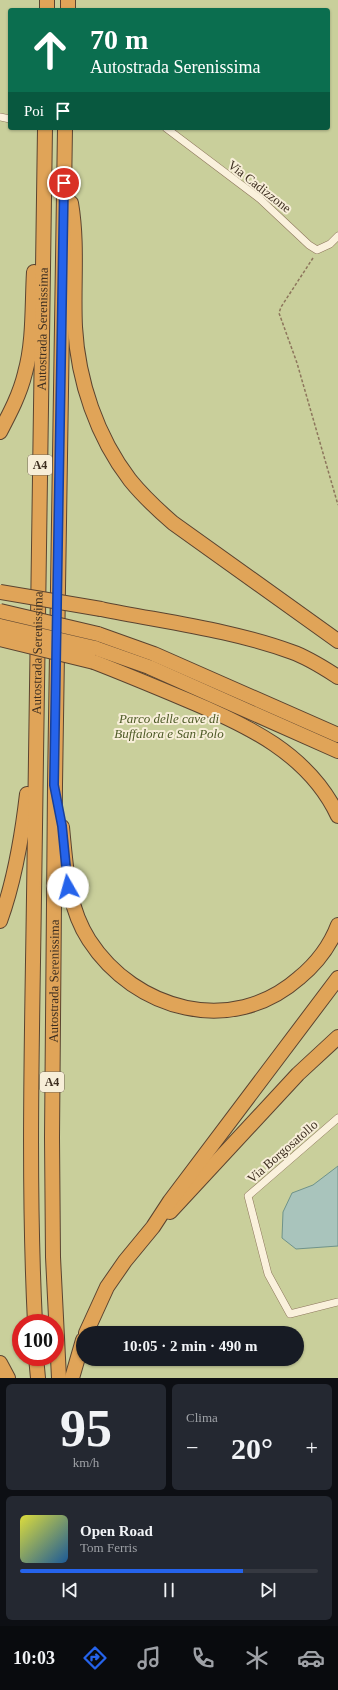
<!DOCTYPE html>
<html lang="it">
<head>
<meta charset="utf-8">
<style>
  body { margin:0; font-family:"Times New Roman",serif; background:#242831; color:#f1f3f6; height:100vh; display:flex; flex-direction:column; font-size:15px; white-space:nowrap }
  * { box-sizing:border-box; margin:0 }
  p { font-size:13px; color:#9ea1a6 }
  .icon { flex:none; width:22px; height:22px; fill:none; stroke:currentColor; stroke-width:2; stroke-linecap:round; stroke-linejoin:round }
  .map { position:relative; height:1378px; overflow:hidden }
  .details { display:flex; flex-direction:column; gap:6px; padding:6px; background:#0d0f14; flex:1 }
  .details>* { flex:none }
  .banner { position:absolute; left:8px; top:8px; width:322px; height:122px; border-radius:4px; box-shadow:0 1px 3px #0004; background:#0b6e4f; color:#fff; overflow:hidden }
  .speed { position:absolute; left:12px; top:1314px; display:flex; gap:8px; font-size:20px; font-weight:700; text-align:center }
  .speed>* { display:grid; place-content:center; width:52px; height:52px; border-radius:50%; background:#171b24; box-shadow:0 1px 3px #0004; line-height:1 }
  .speed .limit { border:6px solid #d22; background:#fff; color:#111 }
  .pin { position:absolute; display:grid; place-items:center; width:34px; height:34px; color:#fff; margin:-17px; border:2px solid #fff; border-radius:50%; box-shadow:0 1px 4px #0007 }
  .me { position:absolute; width:44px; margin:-22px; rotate:353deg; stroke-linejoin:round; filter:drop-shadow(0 0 3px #0008) }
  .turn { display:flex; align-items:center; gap:14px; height:84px; padding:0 16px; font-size:18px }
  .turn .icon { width:52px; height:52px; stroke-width:2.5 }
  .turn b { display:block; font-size:28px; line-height:34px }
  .then { display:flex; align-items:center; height:38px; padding:0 16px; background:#0003; gap:8px; font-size:15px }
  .big { font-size:30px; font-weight:800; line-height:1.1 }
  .details .card { flex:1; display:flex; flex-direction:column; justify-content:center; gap:6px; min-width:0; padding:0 14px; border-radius:6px; background:#242831 }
  .details .dial { align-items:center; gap:0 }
  .dial b { font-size:52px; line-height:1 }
  .song { display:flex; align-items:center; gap:12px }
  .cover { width:48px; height:48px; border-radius:6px; background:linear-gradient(135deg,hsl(60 70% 55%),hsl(210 70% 35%)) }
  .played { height:4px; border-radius:2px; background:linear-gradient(90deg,#2563eb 75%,#363941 75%) }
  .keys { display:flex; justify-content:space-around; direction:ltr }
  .heat { display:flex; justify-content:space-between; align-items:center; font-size:22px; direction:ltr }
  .details .tiles { flex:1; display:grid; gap:6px; grid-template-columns:1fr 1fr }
  .card:last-child { grid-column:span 2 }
  .trip { position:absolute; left:76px; top:1326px; width:228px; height:40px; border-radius:20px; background:#171b24; box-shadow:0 1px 3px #0004; font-weight:800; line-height:40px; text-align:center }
  .menu { display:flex; height:64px; justify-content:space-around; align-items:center; background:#090b0e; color:#9ea1a6 }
  .menu .icon { width:28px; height:28px }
  .menu .active { color:#2563eb }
  .menu b { font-size:18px; color:#f1f3f6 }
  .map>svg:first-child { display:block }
</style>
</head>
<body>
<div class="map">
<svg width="338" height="1378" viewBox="0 0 338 1378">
  <rect width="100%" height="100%" fill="#f0e4c8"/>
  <path fill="#c9cf9b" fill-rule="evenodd" d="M0,0H338V1378H0ZM10,10H328V128H10ZM21,1323H55V1357H21ZM83,1333H297V1359H83Z"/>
  <path fill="#a9c4bc" stroke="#6f938a" d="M338,1166V1246L296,1249L282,1238L283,1212L292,1193L313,1185Z"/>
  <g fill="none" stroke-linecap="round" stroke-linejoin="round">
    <g stroke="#8d765c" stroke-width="8">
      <path id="minor" d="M0,117L10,119
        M166,128L260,199L309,245L317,250L330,244L338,236
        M338,1118L248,1196L268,1274L290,1314L338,1302"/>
    </g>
    <g stroke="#5b4430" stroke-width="16">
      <g id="motorway">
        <path d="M47,10V0"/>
        <path d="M68,10V0"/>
        <path d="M71,203C78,244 73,286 75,327C78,381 97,437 130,480C143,496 158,510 173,523L338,641"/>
        <path d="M0,432C10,413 20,394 25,373C34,341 32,305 34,272"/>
        <path d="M101,609C165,622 232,630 292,652C309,658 324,668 338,677"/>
        <path d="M98,634L154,654L338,735"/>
        <path d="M95,648L149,667L338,751"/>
        <path d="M94,662C125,674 156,687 187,700C247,725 309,754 338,816"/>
        <path d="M62,827C66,866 67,906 89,940C135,1011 232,1037 299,978C316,964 330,946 338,925"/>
        <path d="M0,921C15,880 22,837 27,794"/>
        <path d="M170,1212L298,1074L338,1037"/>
        <path id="s1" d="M35,1323C28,1181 32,1039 34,897C36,640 41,384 45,128"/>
        <path d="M86,1333L107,1287L125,1261L153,1227L170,1201L338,978"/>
        <path d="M36,1357L38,1378"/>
        <path d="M0,1363L8,1378"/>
        <path id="s2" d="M59,1378L53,1257L52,1138L55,785L65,128"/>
        <path d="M72,1378L83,1340"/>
      </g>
    </g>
    <path stroke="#8d765c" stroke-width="1.5" stroke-dasharray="3 2" stroke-linecap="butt" d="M313,258L281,307L279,313L297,363L338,505"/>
    <use href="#minor" stroke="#faf1dc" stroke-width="7"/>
    <use href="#motorway" stroke="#e0a458" stroke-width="14"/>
    <g stroke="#5b4430" stroke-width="16" stroke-linecap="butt">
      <path id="motorway-bridge" d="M0,592L101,609
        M0,611L98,634
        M0,626L95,648
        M0,639L94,662"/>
    </g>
    <use href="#motorway-bridge" stroke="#e0a458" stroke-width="14"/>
  </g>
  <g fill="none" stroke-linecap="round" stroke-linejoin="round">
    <g stroke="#184099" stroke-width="10">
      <path id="route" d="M64,183L54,785L62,826L68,887"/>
    </g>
    <use href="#route" stroke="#2563eb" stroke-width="7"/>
  </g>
  <g text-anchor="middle" stroke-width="4" stroke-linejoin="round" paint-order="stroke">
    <g fill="#f7eed8" stroke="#756857" stroke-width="1">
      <rect x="28" y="455" width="24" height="20" rx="3"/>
      <rect x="40" y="1072" width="24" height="20" rx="3"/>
    </g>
    <g font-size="12" font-weight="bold" fill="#3d2e20">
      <text x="40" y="469">A4</text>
      <text x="52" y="1086">A4</text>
    </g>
    <g font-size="13" fill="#3d2e20" stroke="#f7eed8">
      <text transform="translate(260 186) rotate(38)" y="5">Via Cadizzone</text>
      <text dy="5" stroke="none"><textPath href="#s1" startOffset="994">Autostrada Serenissima</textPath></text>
      <text dy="5" stroke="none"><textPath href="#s1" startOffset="670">Autostrada Serenissima</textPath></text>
      <text dy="5" stroke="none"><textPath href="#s2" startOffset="397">Autostrada Serenissima</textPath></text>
      <text transform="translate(282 1151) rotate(-41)" y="5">Via Borgosatollo</text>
    </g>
    <g font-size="13" font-style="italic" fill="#4d5a26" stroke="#f7eed8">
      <text x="169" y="723">Parco delle cave di<tspan x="169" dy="15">Buffalora e San Polo</tspan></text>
    </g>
  </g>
</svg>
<div class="speed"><div class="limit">100</div></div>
<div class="pin" style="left:64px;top:183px;background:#d93025"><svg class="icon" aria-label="arrive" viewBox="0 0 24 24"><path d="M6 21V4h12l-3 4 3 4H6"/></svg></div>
<svg class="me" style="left:68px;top:887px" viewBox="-20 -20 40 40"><circle r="19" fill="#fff"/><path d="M0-13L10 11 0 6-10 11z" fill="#2563eb"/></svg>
<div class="trip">10:05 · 2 min · 490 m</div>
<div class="banner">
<div class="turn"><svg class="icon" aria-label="ahead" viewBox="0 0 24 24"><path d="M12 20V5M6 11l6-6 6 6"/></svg><div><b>70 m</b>Autostrada Serenissima</div></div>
<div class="then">Poi<svg class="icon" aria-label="arrive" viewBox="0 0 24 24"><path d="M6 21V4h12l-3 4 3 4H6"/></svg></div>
</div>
</div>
<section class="details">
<div class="tiles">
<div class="card dial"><b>95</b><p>km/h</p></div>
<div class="card"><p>Clima</p>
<div class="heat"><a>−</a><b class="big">20°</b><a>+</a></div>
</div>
<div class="card">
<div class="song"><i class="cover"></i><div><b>Open Road</b><p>Tom Ferris</p></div></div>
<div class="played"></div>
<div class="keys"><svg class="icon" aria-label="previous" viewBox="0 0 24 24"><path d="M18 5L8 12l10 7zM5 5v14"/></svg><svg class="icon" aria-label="pause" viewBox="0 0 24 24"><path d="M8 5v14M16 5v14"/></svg><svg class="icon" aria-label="next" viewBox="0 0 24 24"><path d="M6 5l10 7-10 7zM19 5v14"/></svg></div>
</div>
</div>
</section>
<nav class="menu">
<b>10:03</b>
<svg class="icon active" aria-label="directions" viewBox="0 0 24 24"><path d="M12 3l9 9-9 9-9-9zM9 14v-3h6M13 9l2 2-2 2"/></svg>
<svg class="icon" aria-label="music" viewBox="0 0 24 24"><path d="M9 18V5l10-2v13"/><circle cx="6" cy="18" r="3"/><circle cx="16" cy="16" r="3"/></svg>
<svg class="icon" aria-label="phone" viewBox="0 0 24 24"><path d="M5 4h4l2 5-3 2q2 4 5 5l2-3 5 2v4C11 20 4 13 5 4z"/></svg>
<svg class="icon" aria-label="climate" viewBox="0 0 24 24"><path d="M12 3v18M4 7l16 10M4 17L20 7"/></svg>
<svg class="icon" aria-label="car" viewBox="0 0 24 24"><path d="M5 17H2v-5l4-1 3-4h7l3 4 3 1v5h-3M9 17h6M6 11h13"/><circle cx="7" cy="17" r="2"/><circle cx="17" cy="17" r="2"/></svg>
</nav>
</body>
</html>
